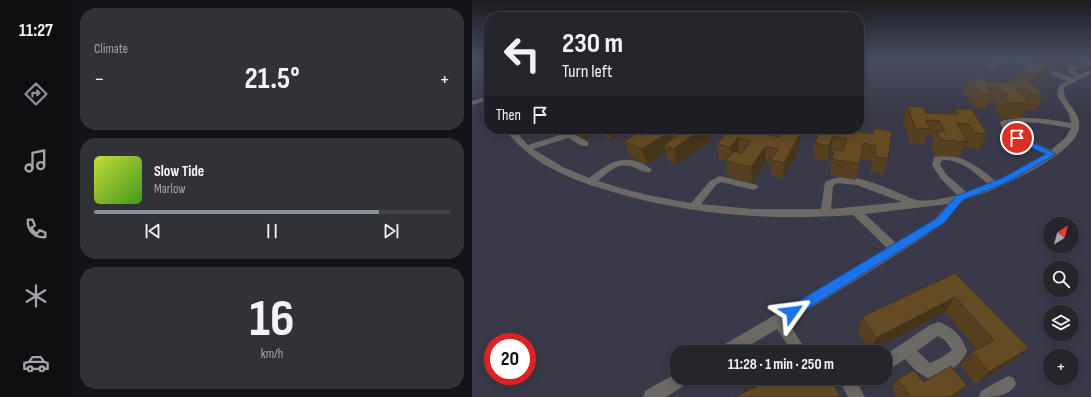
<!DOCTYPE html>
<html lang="en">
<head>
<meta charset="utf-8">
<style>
  body { margin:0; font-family:"Sofia Sans Condensed",sans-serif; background:#313138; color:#f1f3f6; height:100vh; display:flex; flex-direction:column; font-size:15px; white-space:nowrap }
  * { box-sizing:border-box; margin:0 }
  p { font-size:13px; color:#a3a5a9 }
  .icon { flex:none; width:22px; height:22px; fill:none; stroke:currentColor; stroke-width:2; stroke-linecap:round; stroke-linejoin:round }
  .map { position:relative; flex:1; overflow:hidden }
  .side { display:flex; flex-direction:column; gap:8px; padding:8px; background:#141418; width:400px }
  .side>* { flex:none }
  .top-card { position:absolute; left:12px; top:12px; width:380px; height:122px; border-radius:16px; box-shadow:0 2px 10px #0003,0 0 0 1px #424248; background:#25252c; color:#f1f3f6; overflow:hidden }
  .needle { width:26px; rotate:36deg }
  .tools { position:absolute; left:571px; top:217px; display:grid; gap:8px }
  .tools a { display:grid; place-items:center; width:36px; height:36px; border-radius:50%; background:#25252c; box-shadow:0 2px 10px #0003,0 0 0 1px #424248; font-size:20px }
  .speed { position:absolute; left:12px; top:333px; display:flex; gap:8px; font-size:20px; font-weight:700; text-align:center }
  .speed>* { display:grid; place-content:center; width:52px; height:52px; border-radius:50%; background:#25252c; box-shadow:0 2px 10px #0003,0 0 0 1px #424248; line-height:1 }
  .speed .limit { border:6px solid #d22; background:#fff; color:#111 }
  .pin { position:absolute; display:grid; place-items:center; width:34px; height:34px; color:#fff; margin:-17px; border:2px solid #fff; border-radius:50%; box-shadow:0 1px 4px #0007 }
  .me { position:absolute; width:44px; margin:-22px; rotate:59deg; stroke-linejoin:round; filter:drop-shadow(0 0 3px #0008) }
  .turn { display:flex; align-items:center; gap:14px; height:84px; padding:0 12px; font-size:18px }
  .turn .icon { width:52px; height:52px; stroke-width:2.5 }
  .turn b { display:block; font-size:28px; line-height:34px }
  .then { display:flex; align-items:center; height:38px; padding:0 12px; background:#0003; gap:8px; font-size:15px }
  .big { font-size:30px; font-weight:700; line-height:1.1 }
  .side .tile { flex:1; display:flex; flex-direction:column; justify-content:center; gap:6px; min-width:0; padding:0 14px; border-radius:16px; background:#313138 }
  .side .dial { align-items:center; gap:0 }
  .dial b { font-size:52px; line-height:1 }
  .song { display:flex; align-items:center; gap:12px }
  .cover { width:48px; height:48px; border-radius:6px; background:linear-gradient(135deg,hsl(70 70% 55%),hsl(100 70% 35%)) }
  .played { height:4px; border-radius:2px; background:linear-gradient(90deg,#8c9099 80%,#424248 80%) }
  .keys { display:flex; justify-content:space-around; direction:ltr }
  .heat { display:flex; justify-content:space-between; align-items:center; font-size:22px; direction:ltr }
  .trip { position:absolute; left:198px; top:345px; width:222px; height:40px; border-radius:16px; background:#25252c; box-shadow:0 2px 10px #0003,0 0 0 1px #424248; font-weight:700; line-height:40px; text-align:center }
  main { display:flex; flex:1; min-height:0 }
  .dock { display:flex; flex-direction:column; width:72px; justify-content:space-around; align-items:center; background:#0f0f12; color:#a3a5a9 }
  .dock .icon { width:28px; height:28px }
  .dock .on { color:#8c9099 }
  .dock b { font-size:18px; color:#f1f3f6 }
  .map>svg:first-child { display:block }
</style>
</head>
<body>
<main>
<nav class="dock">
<b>11:27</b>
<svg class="icon on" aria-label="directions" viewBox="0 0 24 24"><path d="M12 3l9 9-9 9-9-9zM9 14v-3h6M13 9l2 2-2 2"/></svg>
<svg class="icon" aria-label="music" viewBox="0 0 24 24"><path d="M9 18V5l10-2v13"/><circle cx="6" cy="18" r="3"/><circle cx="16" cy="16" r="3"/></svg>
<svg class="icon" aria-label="phone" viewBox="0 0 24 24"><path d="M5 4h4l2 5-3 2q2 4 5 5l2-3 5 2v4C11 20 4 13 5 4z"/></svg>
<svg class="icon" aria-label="climate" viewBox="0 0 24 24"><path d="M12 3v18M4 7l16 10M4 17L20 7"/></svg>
<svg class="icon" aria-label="car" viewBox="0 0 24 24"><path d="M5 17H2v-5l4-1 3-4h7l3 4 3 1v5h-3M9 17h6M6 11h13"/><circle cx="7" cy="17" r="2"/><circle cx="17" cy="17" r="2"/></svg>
</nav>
<section class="side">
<div class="tile"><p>Climate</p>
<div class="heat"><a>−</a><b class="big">21.5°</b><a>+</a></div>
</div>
<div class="tile">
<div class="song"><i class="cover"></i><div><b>Slow Tide</b><p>Marlow</p></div></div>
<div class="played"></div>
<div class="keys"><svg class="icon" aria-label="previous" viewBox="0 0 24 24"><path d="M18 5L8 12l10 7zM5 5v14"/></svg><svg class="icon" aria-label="pause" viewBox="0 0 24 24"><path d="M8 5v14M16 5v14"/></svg><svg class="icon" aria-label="next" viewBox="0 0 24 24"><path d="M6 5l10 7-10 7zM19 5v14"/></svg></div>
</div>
<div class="tile dial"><b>16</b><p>km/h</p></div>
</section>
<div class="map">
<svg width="619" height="397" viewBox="0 0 619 397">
  <rect width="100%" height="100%" fill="#31313b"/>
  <path fill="#393949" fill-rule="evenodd" d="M0,59H17V129H387V59H619V397H0ZM578,224H600V246H578ZM578,268H600V290H578ZM578,312H600V334H578ZM21,342H55V376H21ZM205,352H413V378H205ZM578,356H600V378H578Z"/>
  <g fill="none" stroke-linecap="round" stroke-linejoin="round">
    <path fill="#6c6864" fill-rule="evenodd" d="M502,59H511L504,62L501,60Z
      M532,59H547L601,78H602L595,69L596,68L619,60V64L602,70L607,75L619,70V74L592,87C590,106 615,113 605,134C594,156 543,180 520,190C511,194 500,196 492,200C483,205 475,221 465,228C416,261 366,291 316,322L335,352H320L305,329L267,352H246L248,347L416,249L381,215C300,221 219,215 141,192C100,180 59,165 33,129H41L56,145L94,133H100L116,142V146H110L96,138L61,149L91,167L117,178C133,166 148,154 169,163C173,165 177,167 180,170L178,172C173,173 170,171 166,169C148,160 139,170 126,181C156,191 187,198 219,203L238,181L248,176L285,185L287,187L282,190L249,182L244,185L229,204L280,209H349L353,182C375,170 405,184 427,193C433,195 439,199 445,200C454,202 475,198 485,195L469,179L460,165L462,157C488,151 505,166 524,181L573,154C560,148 533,138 528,123L529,121C553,115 576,119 599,123L597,114L585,95L587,85L596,81L540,60L517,67L514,65ZM548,122L568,123L599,128L594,137L579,150L554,139L536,124ZM473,160C491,161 503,173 516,184L494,192L475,175L468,165L469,161ZM365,183L385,185L430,202L359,209L361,186ZM476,204L464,218L425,244L393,214Z
      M17,96V100L0,105V101Z
      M467,322C482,328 490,336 495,351C489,367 473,374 457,379L444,371L433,359L413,372V355L458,325ZM466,336L473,340L480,350L469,358L458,363L445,351Z
      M205,373V378H219L216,383L194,397H171L173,391Z
      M536,376L542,378L544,384C537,397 521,397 507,397L509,391Z
      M366,378H383L393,397H376Z"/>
  </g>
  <path fill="#56401f" d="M574,59H616L615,60L594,68L573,61Z
    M549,69L578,75L558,83L572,95L564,110H554L549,118H530L523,110L525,106L522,102H517L514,109H505L491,92L497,78L514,82H538L540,79H544Z
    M435,106L454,113L481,114L483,109L515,134L508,149L495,148L493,145L488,157L463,156L459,147L462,137V136L455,135L452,144L438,143L431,121Z
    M99,129H236L238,141L205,164L196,160L194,152L175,165L158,156L152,141L160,137L157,131L139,140L133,136L130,131L112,139L100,132Z
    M348,129L401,134L416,159L412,175L399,172L401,161L389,159L384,180L358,175L360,159L362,152H359L356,161L341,159L343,143Z
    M281,132L307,137L328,134L327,150L311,178L299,175V163L294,162L280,183L256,177L254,161L247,160L245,144Z
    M483,273L557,348L540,361L503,384L488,365L500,352L505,349L473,312L398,351L385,331L390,317Z
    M426,379L451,382L495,386L485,395L482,397H425L420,388Z"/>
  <path fill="#463419" d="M599,59H616L615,60L594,68Z
    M584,65L578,75L556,84L561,74Z
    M107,129H129L130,131L112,139Z
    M135,129H157V131L139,140Z
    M165,129H180L182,137L170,145Z
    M230,129H236L238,141L205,164L201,149Z
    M277,129H281V139L275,130Z
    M197,132L201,148L192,145L194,152L175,165L170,149Z
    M328,134L327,150L311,178L312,163Z
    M361,136L359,152L356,161L357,146Z
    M266,138L267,154L260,163L258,147Z
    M294,146V162L280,183L279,167Z
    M483,297L473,312L398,351L404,338Z
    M557,348L540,361L503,384L517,372Z
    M495,386L485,395L482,397H477Z"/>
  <path fill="#644b24" stroke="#463419" d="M571,61L584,65L561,74L549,69Z
    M497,78H510L514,82H543L540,79H553L572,95H562L554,88H542L558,103H537L530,96H536L528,88H515L521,95H512Z
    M435,106L451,107L454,113L486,114L483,109H500L515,134L502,133L497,124L485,123L495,142L469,140L464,131L473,132L468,121L454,120L458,129L443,128Z
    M402,128L420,131L416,159L403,156L404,146L392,143L387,164L360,159L363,149L371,151L375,139L361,136L357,146L343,143L348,129H369L401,134Z
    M182,129H230L201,149L192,145L205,136L197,132L170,149L152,141L166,133L171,136Z
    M258,129H277L275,130L307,137L311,131L328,134L312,163L299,160L306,149L294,146L279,167L254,161L262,151L270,153L279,141L266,138L258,147L245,144Z
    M483,273L557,348L517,372L500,352L522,340L483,297L404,338L390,317Z
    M479,366L495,386L477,397H438L426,379L442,370L451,382Z
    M301,378H339L343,386L358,378L368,397H263Z"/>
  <linearGradient id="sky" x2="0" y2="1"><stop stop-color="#1b1b20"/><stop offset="0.52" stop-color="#484e60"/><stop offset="1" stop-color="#484e60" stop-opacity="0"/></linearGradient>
  <rect width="619" height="114" fill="url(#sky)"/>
  <path fill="#1a73e8" stroke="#114b97" d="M543,136H548L584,154L536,182L491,200L472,223L324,316L320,318L315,316L314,312L315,308L465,218L484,196L530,178L574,154L543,140Z"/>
</svg>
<div class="tools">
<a><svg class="needle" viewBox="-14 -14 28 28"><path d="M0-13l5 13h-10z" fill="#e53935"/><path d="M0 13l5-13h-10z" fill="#a3a5a9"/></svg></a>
<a><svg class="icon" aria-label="search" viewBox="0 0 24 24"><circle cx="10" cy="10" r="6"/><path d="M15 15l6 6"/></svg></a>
<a><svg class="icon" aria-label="layers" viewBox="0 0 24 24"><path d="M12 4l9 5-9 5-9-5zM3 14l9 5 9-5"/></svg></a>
<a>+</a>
</div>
<div class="speed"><div class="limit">20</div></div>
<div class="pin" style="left:545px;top:138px;background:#d93025"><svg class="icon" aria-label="arrive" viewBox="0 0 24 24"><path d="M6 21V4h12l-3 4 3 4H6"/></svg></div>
<svg class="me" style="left:320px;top:312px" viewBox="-20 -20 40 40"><path d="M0-17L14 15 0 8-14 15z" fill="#1a73e8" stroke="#fff" stroke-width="4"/></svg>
<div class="trip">11:28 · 1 min · 250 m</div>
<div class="top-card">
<div class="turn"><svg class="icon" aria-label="left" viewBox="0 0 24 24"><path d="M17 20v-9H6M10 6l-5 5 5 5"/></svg><div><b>230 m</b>Turn left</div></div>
<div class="then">Then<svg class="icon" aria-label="arrive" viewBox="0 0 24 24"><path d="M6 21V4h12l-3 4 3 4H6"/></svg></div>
</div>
</div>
</main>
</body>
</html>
